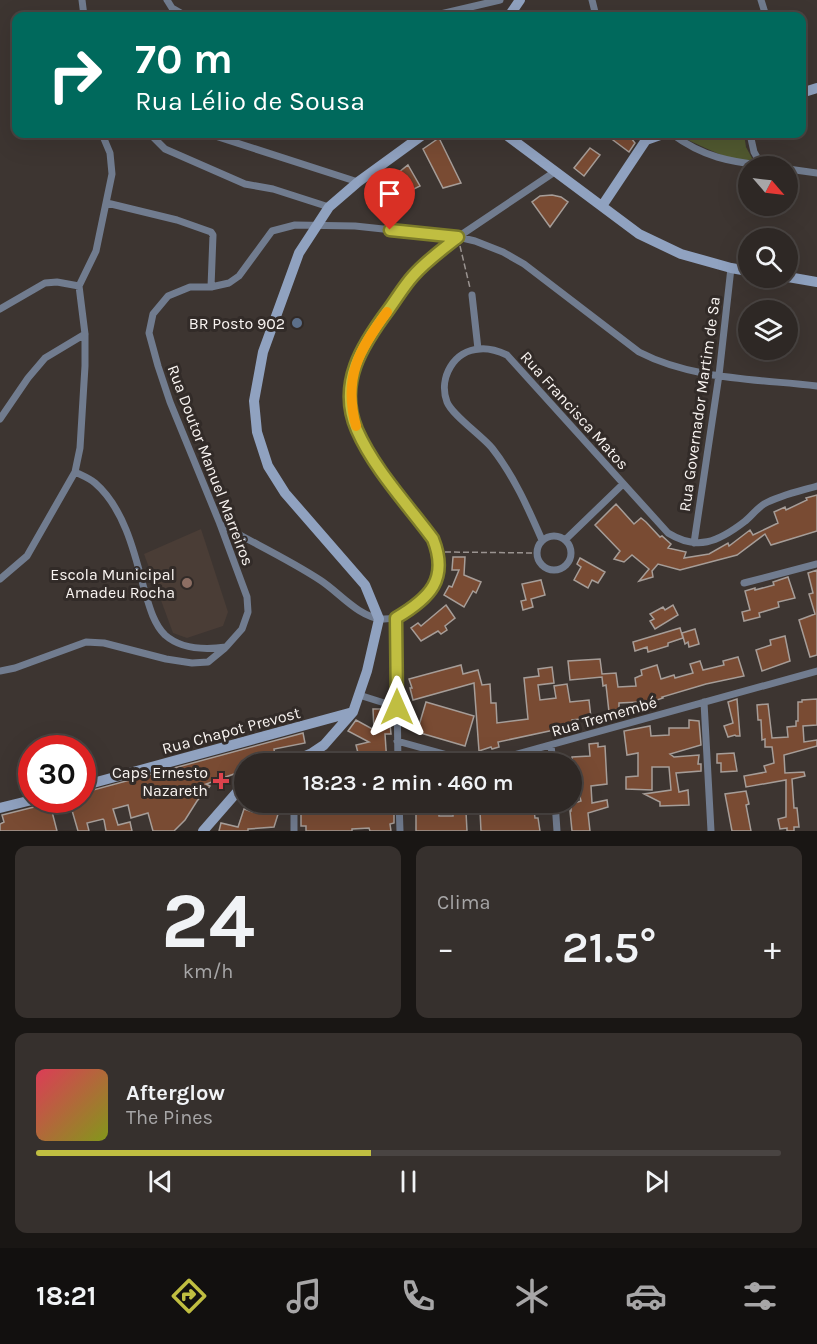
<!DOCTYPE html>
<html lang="pt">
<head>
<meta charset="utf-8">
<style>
  body { margin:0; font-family:Karla,sans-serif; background:#36302d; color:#f1f3f6; height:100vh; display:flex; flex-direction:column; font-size:22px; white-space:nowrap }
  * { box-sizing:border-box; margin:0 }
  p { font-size:20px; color:#a7a6a7 }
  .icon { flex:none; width:33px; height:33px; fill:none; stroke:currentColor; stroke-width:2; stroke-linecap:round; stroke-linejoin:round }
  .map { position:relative; height:831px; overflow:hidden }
  .details { display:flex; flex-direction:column; gap:15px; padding:15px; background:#191614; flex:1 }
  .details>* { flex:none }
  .top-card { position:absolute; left:12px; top:12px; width:794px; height:126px; border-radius:12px; box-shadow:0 6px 24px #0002,0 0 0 2px #494442; background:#00695c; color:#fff; overflow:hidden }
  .needle { width:39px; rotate:118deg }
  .fabs { position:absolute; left:738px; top:156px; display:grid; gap:12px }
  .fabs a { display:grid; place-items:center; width:60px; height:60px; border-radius:50%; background:#2e2825; box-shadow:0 6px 24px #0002,0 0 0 2px #494442; font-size:30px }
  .speed { position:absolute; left:18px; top:735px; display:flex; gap:12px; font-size:30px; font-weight:700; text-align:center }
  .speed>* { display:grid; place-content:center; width:78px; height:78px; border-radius:50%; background:#2e2825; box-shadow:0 6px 24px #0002,0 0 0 2px #494442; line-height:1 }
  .speed .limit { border:9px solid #d22; background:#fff; color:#111 }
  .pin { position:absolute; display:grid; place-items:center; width:51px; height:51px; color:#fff; margin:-62px -26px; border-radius:50% 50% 50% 0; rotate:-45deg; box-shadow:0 0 6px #0007 }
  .pin .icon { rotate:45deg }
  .me { position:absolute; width:66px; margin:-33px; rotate:0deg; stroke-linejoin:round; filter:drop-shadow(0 0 4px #0008) }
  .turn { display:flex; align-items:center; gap:21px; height:126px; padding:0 24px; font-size:27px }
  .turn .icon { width:78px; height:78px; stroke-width:2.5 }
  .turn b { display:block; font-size:42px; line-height:51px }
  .big { font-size:45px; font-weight:600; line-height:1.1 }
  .details .card { flex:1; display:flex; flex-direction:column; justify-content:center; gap:9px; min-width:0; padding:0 21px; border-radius:12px; background:#36302d }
  .details .dial { align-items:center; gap:0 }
  .dial b { font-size:78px; line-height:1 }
  .song { display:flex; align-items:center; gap:18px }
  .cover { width:72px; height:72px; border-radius:9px; background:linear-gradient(135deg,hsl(350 70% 55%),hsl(70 70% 35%)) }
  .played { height:6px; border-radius:3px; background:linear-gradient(90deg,#c0be41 45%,#494442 45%) }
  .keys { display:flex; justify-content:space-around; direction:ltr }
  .heat { display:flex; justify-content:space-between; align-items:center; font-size:33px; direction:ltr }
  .details .tiles { flex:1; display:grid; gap:15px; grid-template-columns:1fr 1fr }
  .card:last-child { grid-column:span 2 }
  .trip { position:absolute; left:234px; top:753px; width:348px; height:60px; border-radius:30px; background:#2e2825; box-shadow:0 6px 24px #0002,0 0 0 2px #494442; font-weight:600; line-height:60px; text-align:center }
  .tabs { display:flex; height:96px; justify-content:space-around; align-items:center; background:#12100f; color:#a7a6a7 }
  .tabs .icon { width:42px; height:42px }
  .tabs .on { color:#c0be41 }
  .tabs b { font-size:27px; color:#f1f3f6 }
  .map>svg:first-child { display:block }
</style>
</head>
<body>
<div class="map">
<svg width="817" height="831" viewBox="0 0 817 831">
  <rect width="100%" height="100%" fill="#3d3531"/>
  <path fill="#4a3d36" d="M201,529L228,612L223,626L187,638L173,633L144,554Z"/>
  <path fill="#515930" d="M685,134H744L746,147L754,162C730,161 710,150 688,140Z"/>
  <path fill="#794b33" stroke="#a69d98" stroke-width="1.5" d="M605,134H628L635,143L629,152Z
    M439,138L461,183L443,188L423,149Z
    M590,148L600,155L584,176L574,168Z
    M408,165L420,186L398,197L389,180Z
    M552,195L561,197L568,202L550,227L532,202L540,196Z
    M817,495V531L771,545L765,534L737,555L680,570L658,564L652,571L653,577L639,581L649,569L632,555L624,562L614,559L620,551L595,525L616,504L634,524L641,518L646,522L660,537L662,536L671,544L668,548L686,552L684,558L709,554L728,543L729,546L750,530L753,535L778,523L774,512L785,507L786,510L807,500L806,498Z
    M453,557H465L464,575L481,582L476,593L473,591L464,607L444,595L449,586L452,587L459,570H452Z
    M580,558L605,572L598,583L592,580L588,588L574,580L581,567L577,564Z
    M817,570V655L810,657L799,620L815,614L809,594L813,593L808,573Z
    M788,577L795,598L778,602L779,607L759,613L760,617L744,621L742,612L750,610L745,591L755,588V590L774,585L773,582Z
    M541,580L545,595L531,599L533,607L523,610L521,601L526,600L522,584Z
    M446,605L455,618L445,626L447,630L441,634L438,631L421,641L411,628L418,623L421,626Z
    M673,605L678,615L655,629L650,621L654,619L650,614L663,607L665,610Z
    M680,628L683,638L668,643V646L648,652L647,647L635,651L633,642Z
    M695,629L699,644L689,647L688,642L685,644L682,633Z
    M785,636L790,661L762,671L756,650L771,645L770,640Z
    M738,657L744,676L706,684L662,697L663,698L645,704H639V702L619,703V710L609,712L606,685L603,686L602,677L570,680L568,661L600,659L602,674L616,673L618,687L636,686L635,678L642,675L641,670L657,665L661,679L674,675L675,678L693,673L690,664L700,661L703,670L724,665L723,661Z
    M461,665L463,674L478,670L482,685L490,684L491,703H496L497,723L528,719L524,678L539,676L538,669L552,667L554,683L538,685L540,700L556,698L554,686L567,684L570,702L589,700L591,718L572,720L573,726L498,742L499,747L492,749L491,747L479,751L474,683L413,700L410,688H412L409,679Z
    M737,699L740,736H736L735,735L728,737L724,726L733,723L728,702Z
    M817,699V725L803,726L804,742L817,740V746L784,755L785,773L804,772L805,776L792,779L794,808H797L799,827H794V831H787V828L780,829L778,819L786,817V780L746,787L744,776L766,772L764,766L774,763L772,747H765V739L762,740L761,720H758L757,705L768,704L772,738L788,737L787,727L796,726V721H798V702H802V700Z
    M426,702L474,716L465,746L417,732Z
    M373,709H383L384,725L390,724L391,734H385L387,764H344L359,757L356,745L369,742L348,731L356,720L374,730Z
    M689,720L699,721L701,745L670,754L674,757L699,755L698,764H701V771L676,773L679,792L688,790L689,805L660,806V802L644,794L671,790L669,767H652V790L626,789V777L638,776V753L627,755L624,731L650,726L651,736L669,735V728H689Z
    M303,733L305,743L274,749L276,764H272L268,752L255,754V762L244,764V767L234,774L206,784L210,786L197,801L185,820L174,831H153L148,813L131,818L128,805L113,809L118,825L130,822L132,831H106L104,820L103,819L87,823L89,831H78L69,800H82V793Z
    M598,743V747L605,746L607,784L591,786L592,803L607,800L608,807L588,813L590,831H572L570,811H571V804L581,801L577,785L572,787V776H573L572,757L590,756L589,744Z
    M734,753L737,771L721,772V763H717V754Z
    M746,791L749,804L746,805L751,831H732L725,794Z
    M49,800L57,831H0V824L4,822L2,815L34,807L39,802Z
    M257,802H276L274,809L279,811L274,827L248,829V831H219L221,823L238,827L244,809L253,812Z
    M301,802H387V807H394V823L390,824L391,831H370L369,828L352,829V831H306V826H301Z
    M416,802H438L439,816H453V802H533L535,818H538L540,831H481L480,811L466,812L467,831H416Z"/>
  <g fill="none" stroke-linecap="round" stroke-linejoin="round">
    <path stroke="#9a9390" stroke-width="1.5" stroke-dasharray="6 3" stroke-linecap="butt" d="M460,246L470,288
      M445,552L537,553"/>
    <path stroke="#717c8f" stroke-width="7" d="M82,0L84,16
      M167,0L172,8L186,16
      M592,0L596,16
      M761,0L766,16
      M432,16L500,0
      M150,134L165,149L245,184L273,189L329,207
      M209,134L358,182
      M640,134L646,140
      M672,134C703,157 730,162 768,166
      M750,134L754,152L762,166
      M788,169L817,173
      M107,203L177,220L211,232L213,235L211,287
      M472,295L478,349
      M0,309L45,283L57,282L79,286
      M0,419L28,378L45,358L85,334
      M75,472C81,475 89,478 95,483C123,507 134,550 143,585C148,601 152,622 165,635C182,650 205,650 226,647L242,629L248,612L247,597L220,524L170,402L158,366L149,333L153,314L168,296L190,287H211L229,283L239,276L272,231L295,225L355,226L458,237L475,241L503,252L524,264L639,352C693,380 758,379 817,386
      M220,524C253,543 288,559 320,580C339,592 358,617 382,619C401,620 416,608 428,594C443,578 441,557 433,539L368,452L356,428L351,407V383L355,362L369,337L414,275L458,237L556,171
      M537 553a17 17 0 1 1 34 0a17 17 0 1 1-34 0Z
      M542,540C528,508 514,476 492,448C481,435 452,415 447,402C438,378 454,350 480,349C490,348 498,351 507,355L668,533C697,551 718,542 744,522C751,517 757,508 764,504C780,495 800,491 817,486
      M565,540L623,484
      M694,543L719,375L731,268
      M0,579L27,556L75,472L80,448L85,366V334L79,286L96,251L112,174L110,153L102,134
      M744,583L817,564
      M396,618L398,764
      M0,671L15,668L86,642L104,643L166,659L192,663L208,662L225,648
      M359,695L397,707
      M704,702L711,831
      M397,741L473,762H489L817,671
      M551,745L553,764
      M294,802V831
      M399,802L400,831
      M555,802L557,831"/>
    <path stroke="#90a2c0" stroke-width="10" d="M509,16L520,0
      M801,93L817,88
      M505,134L639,234L681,254L731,268L748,271
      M602,206L646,140L663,134
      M788,277L817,282
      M286,764L312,753L324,745L353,712L367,671L379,619L365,585L285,493L268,466L257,432L254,401L263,352L299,253L329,207L358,182L424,134
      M82,786L353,712
      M0,808L32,800
      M203,831L244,784"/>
  </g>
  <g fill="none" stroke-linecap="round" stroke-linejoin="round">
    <g stroke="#7d7c2a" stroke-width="15">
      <path id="route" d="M390,230L458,237C443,249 426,261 413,276C404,286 397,298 389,309C362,345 337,384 357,430C374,469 408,505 433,539C449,579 430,598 396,618L397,707"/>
    </g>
    <use href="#route" stroke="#c0be41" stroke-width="10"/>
    <path stroke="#f59e0b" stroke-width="10" d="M356,426C343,377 359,350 387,312"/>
  </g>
  <circle fill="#5c6f8a" stroke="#322b28" stroke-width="2" cx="297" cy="323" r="6"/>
  <circle fill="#8d6e63" stroke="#322b28" stroke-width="2" cx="187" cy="583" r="6"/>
  <path fill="#e0444e" stroke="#322b28" stroke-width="2" d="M218 772h6v6h6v6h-6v6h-6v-6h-6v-6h6z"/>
  <g text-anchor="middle" stroke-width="6" stroke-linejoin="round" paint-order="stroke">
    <g font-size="16" fill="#f9f4f1" stroke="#322b28" text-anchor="end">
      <text x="285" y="329">BR Posto 902</text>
      <text x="175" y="580">Escola Municipal<tspan x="175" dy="18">Amadeu Rocha</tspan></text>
      <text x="208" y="778">Caps Ernesto<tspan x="208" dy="18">Nazareth</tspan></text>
    </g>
    <g font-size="16" fill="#f9f4f1" stroke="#322b28">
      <text transform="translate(699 404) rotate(-82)" y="6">Rua Governador Martim de Sa</text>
      <text transform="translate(575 410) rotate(48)" y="6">Rua Francisca Matos</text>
      <text transform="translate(211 465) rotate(69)" y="6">Rua Doutor Manuel Marreiros</text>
      <text transform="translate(604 716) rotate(-16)" y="6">Rua Tremembé</text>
      <text transform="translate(231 730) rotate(-15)" y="6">Rua Chapot Prevost</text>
    </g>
  </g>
</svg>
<div class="fabs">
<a><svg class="needle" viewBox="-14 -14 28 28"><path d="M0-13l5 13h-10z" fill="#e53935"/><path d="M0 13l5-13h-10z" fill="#a7a6a7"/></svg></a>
<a><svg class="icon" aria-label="search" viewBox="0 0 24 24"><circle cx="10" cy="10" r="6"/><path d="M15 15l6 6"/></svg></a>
<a><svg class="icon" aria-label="layers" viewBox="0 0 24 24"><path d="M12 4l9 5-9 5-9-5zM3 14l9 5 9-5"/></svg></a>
</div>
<div class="speed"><div class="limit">30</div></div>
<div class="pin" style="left:390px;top:230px;background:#d93025"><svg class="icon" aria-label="arrive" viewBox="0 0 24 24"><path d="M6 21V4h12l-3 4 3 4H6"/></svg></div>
<svg class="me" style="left:397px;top:707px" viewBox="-20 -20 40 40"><path d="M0-17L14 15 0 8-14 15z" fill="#c0be41" stroke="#fff" stroke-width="4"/></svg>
<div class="trip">18:23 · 2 min · 460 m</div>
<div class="top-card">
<div class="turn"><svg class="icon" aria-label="right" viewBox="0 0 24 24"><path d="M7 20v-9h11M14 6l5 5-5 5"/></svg><div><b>70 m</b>Rua Lélio de Sousa</div></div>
</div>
</div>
<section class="details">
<div class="tiles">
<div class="card dial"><b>24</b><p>km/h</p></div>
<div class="card"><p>Clima</p>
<div class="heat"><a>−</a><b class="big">21.5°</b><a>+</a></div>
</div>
<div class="card">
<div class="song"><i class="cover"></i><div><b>Afterglow</b><p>The Pines</p></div></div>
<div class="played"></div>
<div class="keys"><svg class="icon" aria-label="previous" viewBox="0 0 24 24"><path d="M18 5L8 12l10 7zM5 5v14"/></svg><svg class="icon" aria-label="pause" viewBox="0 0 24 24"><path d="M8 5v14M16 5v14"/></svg><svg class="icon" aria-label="next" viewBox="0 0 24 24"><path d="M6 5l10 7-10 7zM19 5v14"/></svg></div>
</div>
</div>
</section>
<nav class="tabs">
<b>18:21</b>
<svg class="icon on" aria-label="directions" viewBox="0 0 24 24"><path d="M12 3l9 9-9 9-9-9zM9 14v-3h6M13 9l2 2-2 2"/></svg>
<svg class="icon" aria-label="music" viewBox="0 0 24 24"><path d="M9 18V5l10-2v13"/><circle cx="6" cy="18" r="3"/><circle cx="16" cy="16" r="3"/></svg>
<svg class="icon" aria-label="phone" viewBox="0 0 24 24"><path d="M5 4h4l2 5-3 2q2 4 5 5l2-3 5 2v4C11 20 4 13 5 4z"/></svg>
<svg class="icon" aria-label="climate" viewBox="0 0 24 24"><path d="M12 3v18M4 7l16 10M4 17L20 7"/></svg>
<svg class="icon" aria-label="car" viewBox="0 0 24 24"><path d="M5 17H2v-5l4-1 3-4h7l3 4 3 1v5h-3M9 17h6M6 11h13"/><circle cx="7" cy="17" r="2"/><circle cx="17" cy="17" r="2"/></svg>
<svg class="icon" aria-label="filters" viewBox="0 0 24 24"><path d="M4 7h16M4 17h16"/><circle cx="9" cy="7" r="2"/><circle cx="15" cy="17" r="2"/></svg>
</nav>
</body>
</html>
